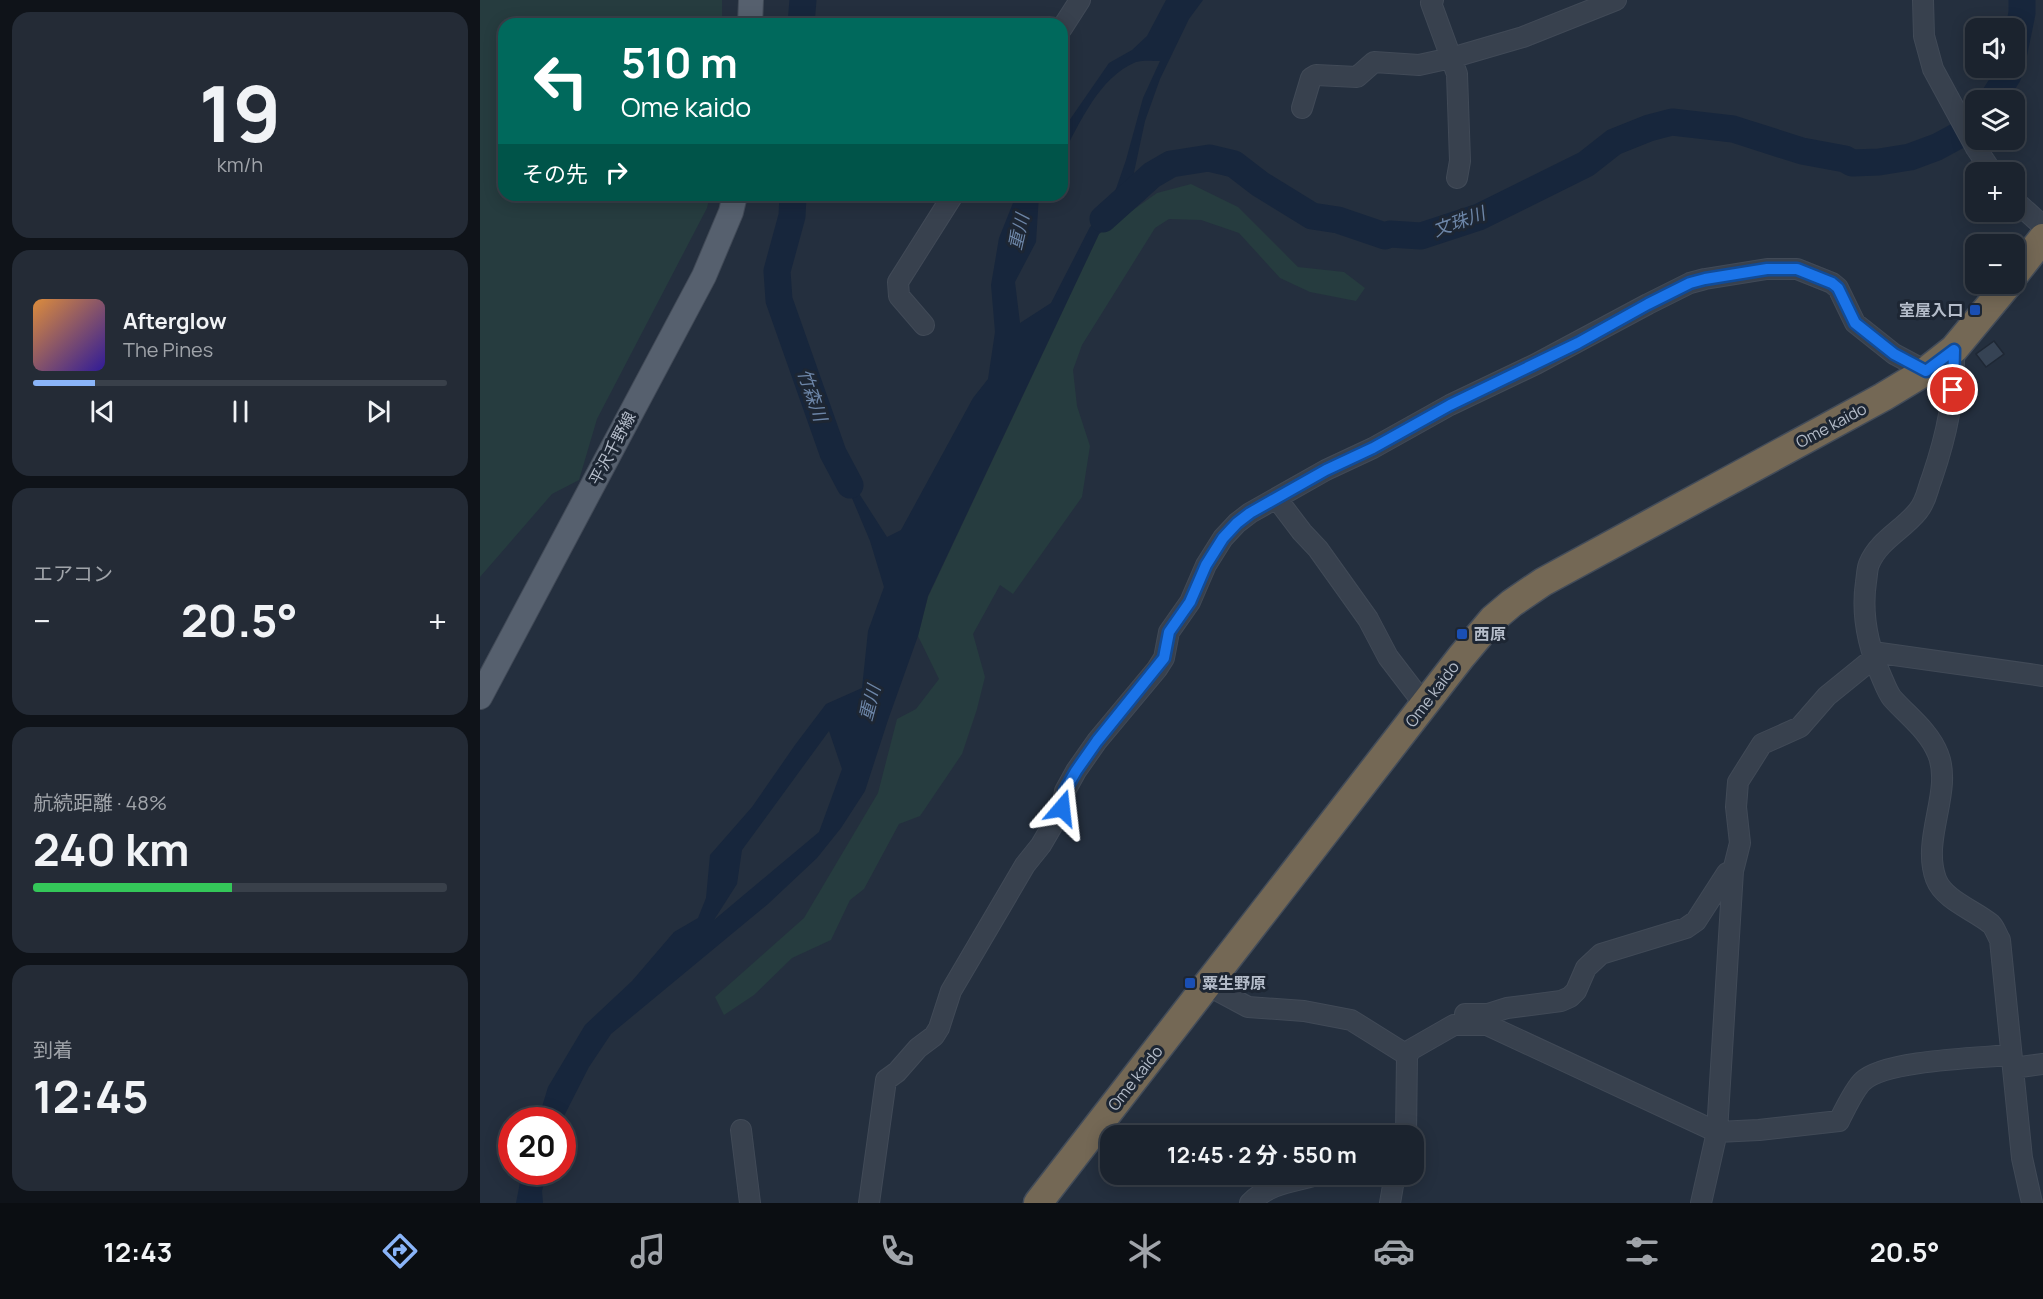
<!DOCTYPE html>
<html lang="ja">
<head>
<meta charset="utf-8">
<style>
  body { margin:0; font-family:Manrope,"Noto Sans JP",sans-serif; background:#242b36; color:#f1f3f6; height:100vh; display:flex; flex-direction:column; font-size:22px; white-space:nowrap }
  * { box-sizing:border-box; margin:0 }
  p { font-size:20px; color:#a0a4aa }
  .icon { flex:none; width:33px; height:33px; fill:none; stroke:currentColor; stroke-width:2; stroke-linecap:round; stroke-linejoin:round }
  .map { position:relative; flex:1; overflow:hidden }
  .sheet { display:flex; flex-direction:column; gap:12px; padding:12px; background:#0f1319; width:480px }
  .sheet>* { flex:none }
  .guide { position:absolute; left:18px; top:18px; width:570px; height:183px; border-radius:18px; box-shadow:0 3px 15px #0003,0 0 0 2px #39404a; background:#00695c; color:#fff; overflow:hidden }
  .controls { position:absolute; left:1485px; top:18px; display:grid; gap:12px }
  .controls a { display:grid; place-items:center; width:60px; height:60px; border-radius:12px; background:#1b232e; box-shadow:0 3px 15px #0003,0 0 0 2px #39404a; font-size:30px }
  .speed { position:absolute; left:18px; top:1107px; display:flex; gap:12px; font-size:30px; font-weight:700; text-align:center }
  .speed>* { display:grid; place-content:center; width:78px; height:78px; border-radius:50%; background:#1b232e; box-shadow:0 3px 15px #0003,0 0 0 2px #39404a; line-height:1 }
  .speed .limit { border:9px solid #d22; background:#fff; color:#111 }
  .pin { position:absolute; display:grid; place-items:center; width:51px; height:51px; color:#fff; margin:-26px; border:3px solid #fff; border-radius:50%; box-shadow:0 2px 6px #0007 }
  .me { position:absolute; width:66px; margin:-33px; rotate:17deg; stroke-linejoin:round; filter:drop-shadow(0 0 4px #0008) }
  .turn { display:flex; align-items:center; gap:21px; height:126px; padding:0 24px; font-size:27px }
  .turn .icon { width:78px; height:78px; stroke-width:2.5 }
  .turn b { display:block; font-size:42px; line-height:51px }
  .then { display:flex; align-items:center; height:57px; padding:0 24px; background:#0003; gap:12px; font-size:22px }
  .big { font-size:45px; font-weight:700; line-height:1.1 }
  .sheet .widget { flex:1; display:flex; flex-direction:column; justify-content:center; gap:9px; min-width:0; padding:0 21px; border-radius:18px; background:#242b36 }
  .sheet .dial { align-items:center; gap:0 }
  .dial b { font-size:78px; line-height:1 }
  .song { display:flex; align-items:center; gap:18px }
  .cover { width:72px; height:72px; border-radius:9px; background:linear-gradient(135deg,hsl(30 70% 55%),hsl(250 70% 35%)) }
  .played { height:6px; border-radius:3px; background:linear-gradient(90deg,#8ab4f8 15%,#39404a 15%) }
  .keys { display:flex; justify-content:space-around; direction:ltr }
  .heat { display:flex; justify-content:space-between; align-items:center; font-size:33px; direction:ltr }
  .charge { height:9px; border-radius:4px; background:linear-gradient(90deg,#34c759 48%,#39404a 0) }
  .trip { position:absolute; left:620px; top:1125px; width:324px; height:60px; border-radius:18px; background:#1b232e; box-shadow:0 3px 15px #0003,0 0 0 2px #39404a; font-weight:700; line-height:60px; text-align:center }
  .tab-bar { display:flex; height:96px; justify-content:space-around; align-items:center; background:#0b0e12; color:#a0a4aa }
  .tab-bar .icon { width:42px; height:42px }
  .tab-bar .active { color:#8ab4f8 }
  .tab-bar b { font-size:27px; color:#f1f3f6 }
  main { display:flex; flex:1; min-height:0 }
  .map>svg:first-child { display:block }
</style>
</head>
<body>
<main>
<section class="sheet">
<div class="widget dial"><b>19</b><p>km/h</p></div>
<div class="widget">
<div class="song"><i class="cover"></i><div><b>Afterglow</b><p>The Pines</p></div></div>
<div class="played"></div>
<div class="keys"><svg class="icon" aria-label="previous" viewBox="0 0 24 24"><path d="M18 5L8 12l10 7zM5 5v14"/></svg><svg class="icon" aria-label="pause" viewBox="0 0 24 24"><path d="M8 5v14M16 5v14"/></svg><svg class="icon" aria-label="next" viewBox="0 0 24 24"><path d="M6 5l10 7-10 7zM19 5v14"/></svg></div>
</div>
<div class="widget"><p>エアコン</p>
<div class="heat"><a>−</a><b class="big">20.5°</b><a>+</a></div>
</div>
<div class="widget"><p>航続距離 · 48%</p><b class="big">240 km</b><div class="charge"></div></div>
<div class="widget"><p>到着</p><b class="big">12:45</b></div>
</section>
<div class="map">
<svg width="1563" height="1203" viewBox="0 0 1563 1203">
  <rect width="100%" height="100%" fill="#242f3e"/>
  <path fill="#263c3f" d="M0,0H242V24H24V195H230L227,208L117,419L99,480L72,494L0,577Z
    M711,184L758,207L818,267L864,272L885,288L876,301L830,292L800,278L759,233L721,220L689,219L675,228L602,345L593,370L597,406L610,446L602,497L533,594L520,585L493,634L505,677L497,709L482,754L440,816L419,824L384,889L370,900L351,940L312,958L274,995L244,1015L235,997L324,918L398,793L417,719L436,709L459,679L438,636L448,597L619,234L677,193Z"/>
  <path fill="#17263c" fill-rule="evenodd" d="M686,0H723L709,19L680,79L665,121L647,205L619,234L448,596L438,636L408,720L385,791L361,828L337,858L288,904L131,1034L109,1067L82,1120H58L68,1087L105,1025L152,981L194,932L218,918L226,898L230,855L272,807L315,745L346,704L382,688L388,631L404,587L390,541L353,453L407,537L421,530L493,398L508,379L515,332L511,285L519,238L533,203L540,195H559L556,242L535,282L540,323L571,303L610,227L630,206L646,160L663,98L680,61C673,61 663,60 656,62C619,77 600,123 582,156V131L629,63L652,50L667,36ZM349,731L362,769L339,832L234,920L257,884L262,850Z
    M42,1172H67L62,1191L63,1203H36Z"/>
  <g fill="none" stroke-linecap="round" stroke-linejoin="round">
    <path stroke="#17263c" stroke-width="27" d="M321,24L323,0
      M1534,52L1542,13V0
      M1512,100L1528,75L1530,68
      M313,195L312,216L297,271L299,300L353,453L370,485
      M623,219L672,175L691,164L729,158L754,164L780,184L832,216L858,220L905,236L910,234L941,236L999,217L1106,164L1134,142L1169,128L1192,122L1253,129L1322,151L1365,159L1372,163L1399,162L1430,157L1457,147L1481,134L1496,120"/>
  </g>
  <path fill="#364354" stroke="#1f2835" stroke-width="1.5" d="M1514,341L1524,354L1506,367L1496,354Z"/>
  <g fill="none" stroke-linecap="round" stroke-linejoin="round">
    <g stroke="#414a57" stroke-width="22">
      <path id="minor" d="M953,0L951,3L977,74L980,161L977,178
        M1443,0L1444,36L1453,69L1496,148L1512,172
        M582,28L600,0
        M822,108L831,78L836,75L877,77L894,62L939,65L971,58L1043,37L1136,0
        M1534,200L1563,226
        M444,325L419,296L418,282L473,195
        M1474,349C1475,396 1467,434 1452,478C1447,490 1447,500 1438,511C1423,530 1399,540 1389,564C1387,569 1387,576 1386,582C1381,616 1388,647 1402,678C1405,685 1408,693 1412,698C1428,716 1449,731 1458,754C1473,791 1441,839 1456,879C1464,900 1494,910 1511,924C1515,928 1517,935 1520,940L1542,1158L1552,1203
        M797,499L822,532L838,549L888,619L908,657L944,704
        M727,985L768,1007L824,1011L871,1020L927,1055
        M985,1014H1008L1027,1008L1081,1001L1090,997L1096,991L1106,968L1121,954L1206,928L1216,921L1247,873L1253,871
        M1533,1068L1563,1064
        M261,1130L270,1203
        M926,1136L927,1055L932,1049L974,1025H1007L1237,1132L1279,1130L1359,1121C1364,1111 1375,1088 1383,1081C1405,1060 1499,1058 1531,1055
        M389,1203L406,1080L417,1072L438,1048L454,1036L459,1028L471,991L545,865L561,845L582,809L585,791L596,771L617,741L677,669L684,658L689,632L710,602L726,565L743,538L757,523L770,513L846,470L893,448L970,405L1056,364L1168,304L1210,283L1225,279L1287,269H1317L1352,283L1358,288L1375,323L1414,354L1446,371
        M770,1203C791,1182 814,1182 841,1174
        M910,1203L915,1174
        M1221,1203L1237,1132L1253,871L1260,843L1256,807L1258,782L1282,744L1320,727L1347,696L1400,653L1563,676"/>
    </g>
    <g stroke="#414a57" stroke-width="26">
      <path id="major" d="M270,24L271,0
        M0,697L224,276L251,212L255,195"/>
    </g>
    <g stroke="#434c59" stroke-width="31">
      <path id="highway" d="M1534,275L1563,238
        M558,1203L981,657L1013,619L1032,603L1063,582L1403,397L1446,371L1474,349L1528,284"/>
    </g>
    <use href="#minor" stroke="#38414e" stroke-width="20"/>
    <use href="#major" stroke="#56606e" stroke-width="24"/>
    <use href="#highway" stroke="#746855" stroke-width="28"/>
  </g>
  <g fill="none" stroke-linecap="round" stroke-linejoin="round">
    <g stroke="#114b97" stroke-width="15">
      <path id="route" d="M582,808L585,790L596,771L617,741L684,658L689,632L710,602L726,565L743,538L757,523L770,513L846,470L893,448L970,405L1098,343L1168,304L1210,283L1225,279L1287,269H1317L1352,283L1358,288L1375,323L1414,354L1446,371L1474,350L1473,390"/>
    </g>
    <use href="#route" stroke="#1a73e8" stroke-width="10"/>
  </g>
  <g fill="#1a4fb4" stroke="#1d2633" stroke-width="2">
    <rect x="1489" y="304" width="12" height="12" rx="3"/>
    <rect x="976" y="628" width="12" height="12" rx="3"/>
    <rect x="704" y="977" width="12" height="12" rx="3"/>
  </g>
  <g text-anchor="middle" stroke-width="6" stroke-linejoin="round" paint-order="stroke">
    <g font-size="16" font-weight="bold" fill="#b4bcc9" stroke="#1d2633" text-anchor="start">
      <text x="1483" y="316" text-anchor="end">室屋入口</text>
      <text x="994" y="640">西原</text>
      <text x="722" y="989">粟生野原</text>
    </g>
    <g font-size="16" fill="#b4bcc9" stroke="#1d2633">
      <text transform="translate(1351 425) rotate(-28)" y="6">Ome kaido</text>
      <text transform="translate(132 448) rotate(-62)" y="6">平沢千野線</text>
      <text transform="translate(952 694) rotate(-53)" y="6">Ome kaido</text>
      <text transform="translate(655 1078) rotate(-52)" y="6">Ome kaido</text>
    </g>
    <g font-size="18" font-style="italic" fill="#6d86a8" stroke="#1d2633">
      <text transform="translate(979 222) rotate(-20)" y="6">文珠川</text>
      <text transform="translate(539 232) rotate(-77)" y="6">重川</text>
      <text transform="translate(332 395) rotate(71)" y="6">竹森川</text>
      <text transform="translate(390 703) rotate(-75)" y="6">重川</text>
    </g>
  </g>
</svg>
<div class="controls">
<a><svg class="icon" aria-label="sound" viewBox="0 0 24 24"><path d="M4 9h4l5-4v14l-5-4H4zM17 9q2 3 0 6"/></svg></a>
<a><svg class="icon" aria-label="layers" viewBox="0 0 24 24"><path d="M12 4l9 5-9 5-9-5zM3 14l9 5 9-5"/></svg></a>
<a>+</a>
<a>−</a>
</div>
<div class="speed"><div class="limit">20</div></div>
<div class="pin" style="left:1473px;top:390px;background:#d93025"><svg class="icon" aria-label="arrive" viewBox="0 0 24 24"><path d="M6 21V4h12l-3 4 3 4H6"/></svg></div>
<svg class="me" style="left:582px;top:808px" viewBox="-20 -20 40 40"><path d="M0-17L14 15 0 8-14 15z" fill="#1a73e8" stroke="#fff" stroke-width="4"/></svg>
<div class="trip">12:45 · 2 分 · 550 m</div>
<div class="guide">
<div class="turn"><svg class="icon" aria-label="left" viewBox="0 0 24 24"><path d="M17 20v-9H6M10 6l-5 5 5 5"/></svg><div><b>510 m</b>Ome kaido</div></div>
<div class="then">その先<svg class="icon" aria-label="right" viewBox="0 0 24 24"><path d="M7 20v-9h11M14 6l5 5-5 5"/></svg></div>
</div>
</div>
</main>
<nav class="tab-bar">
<b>12:43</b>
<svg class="icon active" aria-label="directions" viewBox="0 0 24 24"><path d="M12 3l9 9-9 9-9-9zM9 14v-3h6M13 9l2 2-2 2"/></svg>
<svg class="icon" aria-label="music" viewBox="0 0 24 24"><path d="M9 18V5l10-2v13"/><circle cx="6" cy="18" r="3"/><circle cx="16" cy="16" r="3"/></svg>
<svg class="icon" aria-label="phone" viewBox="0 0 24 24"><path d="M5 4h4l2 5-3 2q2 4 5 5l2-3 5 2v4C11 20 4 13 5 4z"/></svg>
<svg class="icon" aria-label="climate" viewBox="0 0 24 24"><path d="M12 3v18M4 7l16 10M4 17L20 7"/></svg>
<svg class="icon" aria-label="car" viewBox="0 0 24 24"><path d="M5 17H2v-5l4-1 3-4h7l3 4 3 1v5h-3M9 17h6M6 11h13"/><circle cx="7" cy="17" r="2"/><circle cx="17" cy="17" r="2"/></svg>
<svg class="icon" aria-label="filters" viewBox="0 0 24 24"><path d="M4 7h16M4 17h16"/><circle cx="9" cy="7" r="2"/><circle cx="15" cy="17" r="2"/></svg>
<b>20.5°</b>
</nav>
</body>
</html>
